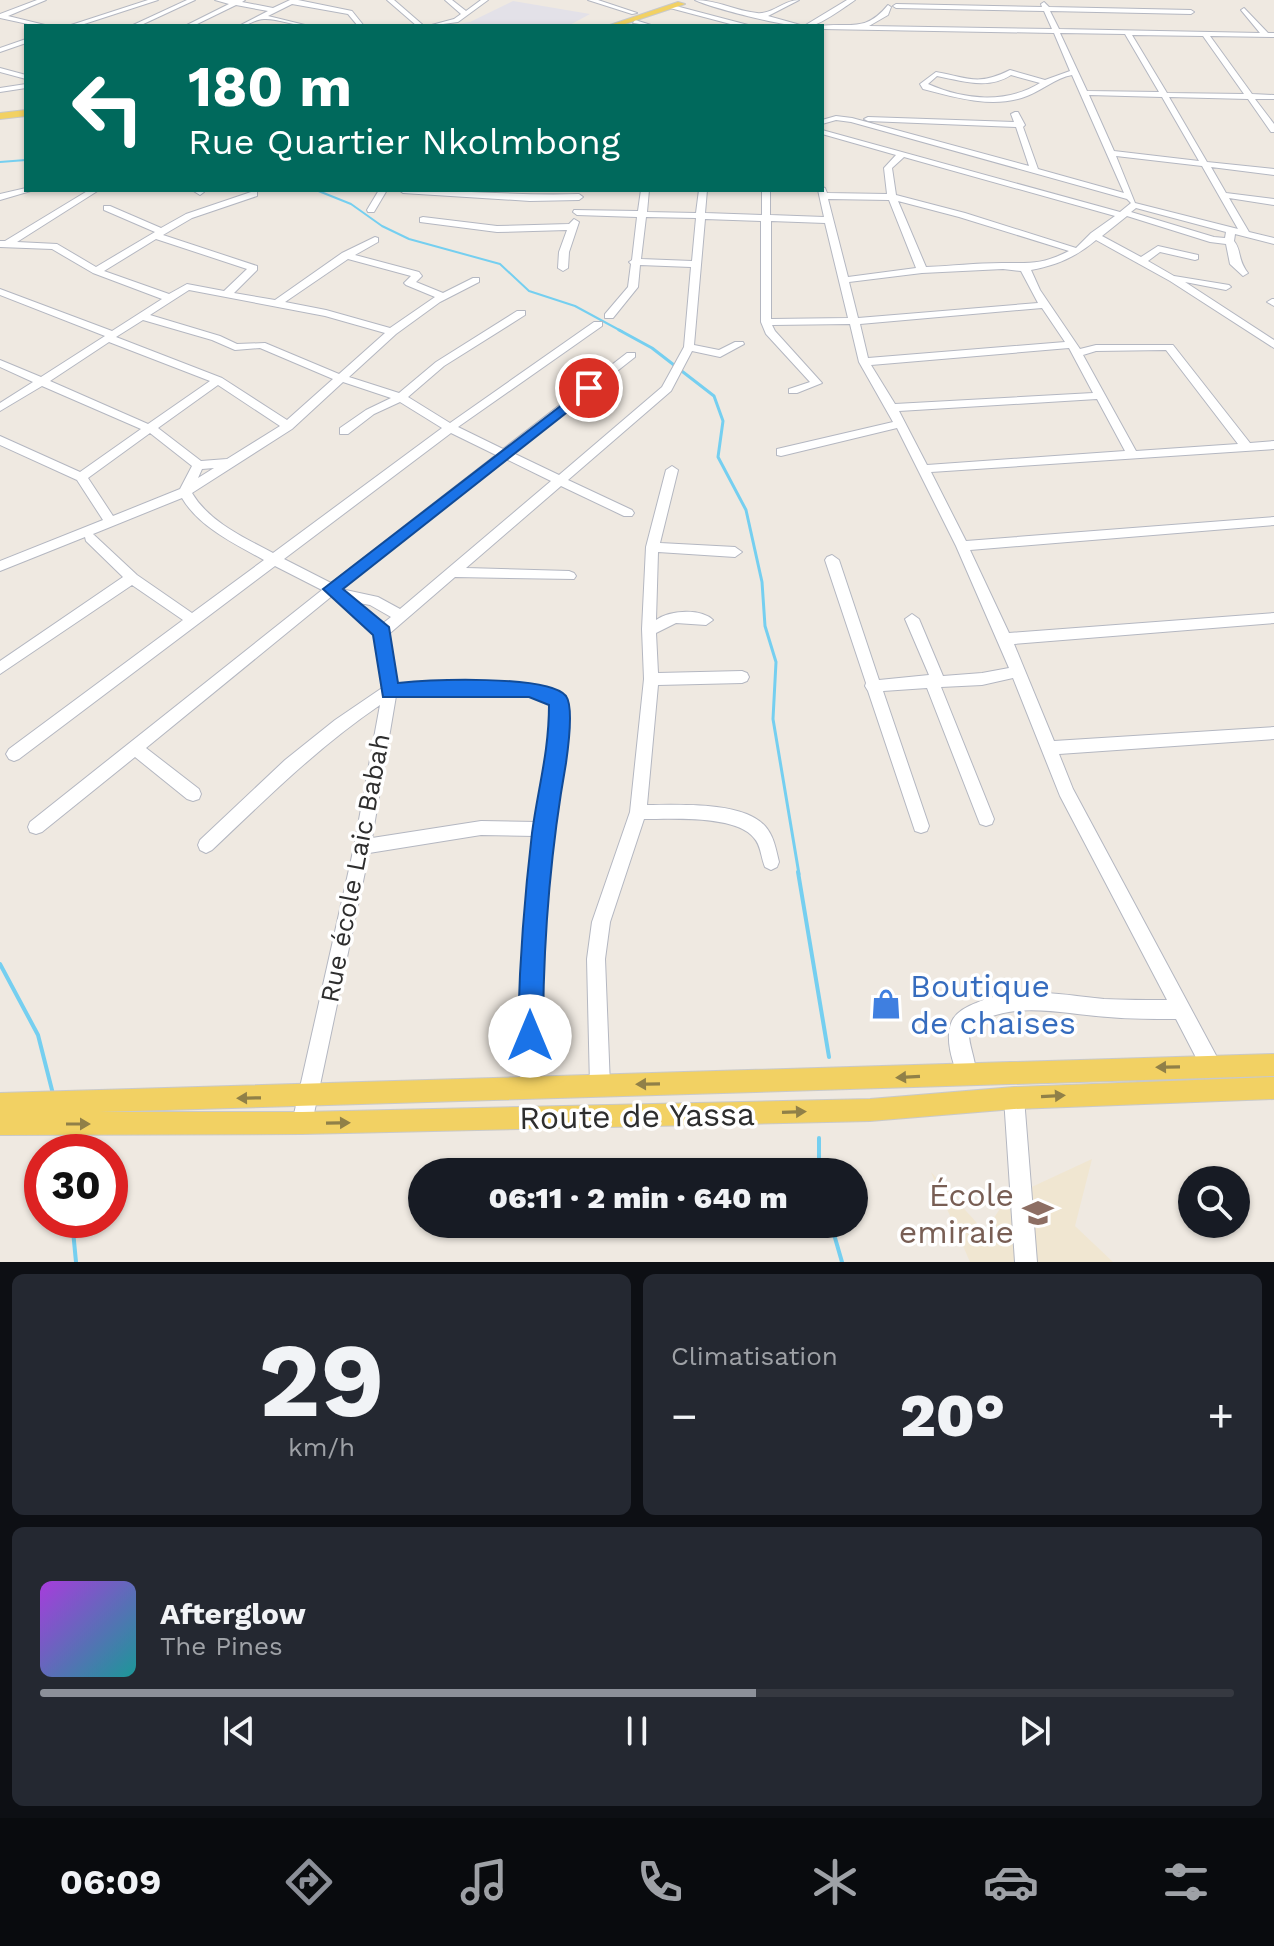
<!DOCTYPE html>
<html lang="fr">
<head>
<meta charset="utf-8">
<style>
  body { margin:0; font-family:"Work Sans",sans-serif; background:#242831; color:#f1f3f6; height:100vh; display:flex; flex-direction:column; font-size:30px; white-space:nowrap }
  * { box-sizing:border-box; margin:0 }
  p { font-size:26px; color:#9ea1a6 }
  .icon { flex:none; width:44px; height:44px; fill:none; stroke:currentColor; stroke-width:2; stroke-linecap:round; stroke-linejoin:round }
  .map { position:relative; height:1262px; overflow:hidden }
  .side { display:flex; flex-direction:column; gap:12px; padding:12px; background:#0d0f14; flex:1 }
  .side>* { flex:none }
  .hud { position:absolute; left:24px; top:24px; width:800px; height:168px; border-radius:0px; box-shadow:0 2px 6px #0004; background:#00695c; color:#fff; overflow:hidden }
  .tools { position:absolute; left:1178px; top:1166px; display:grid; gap:16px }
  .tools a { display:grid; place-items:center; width:72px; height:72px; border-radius:50%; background:#171b24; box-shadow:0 2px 6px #0004; font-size:40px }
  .speed { position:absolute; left:24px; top:1134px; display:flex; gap:16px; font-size:40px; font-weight:700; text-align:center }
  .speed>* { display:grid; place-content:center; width:104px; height:104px; border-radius:50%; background:#171b24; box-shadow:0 2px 6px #0004; line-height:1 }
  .speed .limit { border:12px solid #d22; background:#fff; color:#111 }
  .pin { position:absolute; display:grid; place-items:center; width:68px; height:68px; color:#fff; margin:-34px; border:4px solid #fff; border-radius:50%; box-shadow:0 2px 8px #0007 }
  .me { position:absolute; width:88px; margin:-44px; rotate:0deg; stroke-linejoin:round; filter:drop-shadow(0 0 6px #0008) }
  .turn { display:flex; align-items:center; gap:28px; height:168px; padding:0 32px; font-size:36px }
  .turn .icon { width:104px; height:104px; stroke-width:2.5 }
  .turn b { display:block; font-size:56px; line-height:68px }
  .big { font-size:60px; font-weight:800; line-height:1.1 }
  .side .card { flex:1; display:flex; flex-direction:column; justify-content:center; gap:12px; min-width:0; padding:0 28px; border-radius:12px; background:#242831 }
  .side .dial { align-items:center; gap:0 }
  .dial b { font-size:104px; line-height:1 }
  .song { display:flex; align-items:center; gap:24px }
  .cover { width:96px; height:96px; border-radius:12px; background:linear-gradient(135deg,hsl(280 70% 55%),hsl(180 70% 35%)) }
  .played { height:8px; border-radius:4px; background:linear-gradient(90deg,#8c9099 60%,#363941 60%) }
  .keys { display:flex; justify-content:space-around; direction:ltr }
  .heat { display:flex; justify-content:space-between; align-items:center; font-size:44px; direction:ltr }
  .side .tiles { flex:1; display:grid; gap:12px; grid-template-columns:1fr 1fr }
  .card:last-child { grid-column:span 2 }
  .trip { position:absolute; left:408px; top:1158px; width:460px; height:80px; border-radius:40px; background:#171b24; box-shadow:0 2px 6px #0004; font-weight:800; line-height:80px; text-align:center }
  .dock { display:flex; height:128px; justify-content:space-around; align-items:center; background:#090b0e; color:#9ea1a6 }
  .dock .icon { width:56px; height:56px }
  .dock .on { color:#8c9099 }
  .dock b { font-size:36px; color:#f1f3f6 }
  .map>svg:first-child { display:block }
</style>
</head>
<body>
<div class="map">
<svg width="1274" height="1262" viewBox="0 0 1274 1262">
  <rect width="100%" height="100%" fill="#efe9e1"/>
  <path fill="#e3e1e8" d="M513,1L590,14L568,26H447L470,22Z"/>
  <path fill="#f0e6d1" d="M1092,1159L1075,1226L1113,1262H970L931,1172L985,1232L1006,1199Z"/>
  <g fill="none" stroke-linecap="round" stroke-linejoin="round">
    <path stroke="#75cff0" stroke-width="2" d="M0,162L26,160
      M316,190L351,204L382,226L409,239L500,264L529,291L575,306L623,332"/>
    <path stroke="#75cff0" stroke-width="3" d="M619,330L652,348L714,396L723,421L718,457L746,510L762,582L765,626L776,662L773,719L799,874"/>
    <path stroke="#75cff0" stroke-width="4" d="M798,872L829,1057
      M0,964L38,1035L53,1094
      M819,1138V1172
      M62,1146L65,1152
      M72,1220L76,1262
      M831,1224L842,1262"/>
    <g stroke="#b4b7c1" stroke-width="2">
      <path id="minor" d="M37,0H46L8,16L49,26H37L0,18V14Z
        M148,0H158L78,26H68Z
        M187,0H195L139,26H131Z
        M215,0H245L242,2L273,8L290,0H298L352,11L364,26H358L348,14L292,4L268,16L309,26C295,26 275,18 264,19C255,19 248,26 239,26L268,11L236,5L193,26H185L229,4Z
        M387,0H394L424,26H417Z
        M445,0H452L466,11L481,0H488L458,22L428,26L454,19L461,14Z
        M588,0H598L637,13L632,14Z
        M695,0C717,0 736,11 757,13C771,15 784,0 799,0L768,16L804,26L847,0H855C845,7 823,23 811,26C795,30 712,8 695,0Z
        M1044,2L1049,7L1191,10L1194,12L1191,14L1050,11L1059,29L1260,33L1241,10L1244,8L1268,33H1274V37L1210,36L1252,94L1274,95V99H1255L1274,124V132H1271L1248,99L1169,97L1207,162L1274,169V175L1211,167L1226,193L1274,199V205L1229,198L1249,232L1274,238V244L1235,234L1234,241C1242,251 1237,259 1248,273L1243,276L1230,264L1226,244L1210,242L1127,216L1102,236L1141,257L1158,246L1198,255V259L1195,260L1160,252L1148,261L1174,276L1229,285L1231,287L1226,290L1185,282L1274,340V348L1170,281L1096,240C1076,257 1057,265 1031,270L1040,290L1080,349L1096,345H1173L1250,443L1274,441V449L931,472L966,541L1274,517V525L970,550L1009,633L1274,613V623L1014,644L1054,741L1274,727V739L1059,754L1073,789L1218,1059L1221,1066L1218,1073L1211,1076L1204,1073L1176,1019C1153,1019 1130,1019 1108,1017C1061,1014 1008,998 969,1029C967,1046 980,1065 974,1081L967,1084L960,1081C953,1064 944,1039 952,1021C956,1012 968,1006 976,1003C1018,985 1061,995 1104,999C1125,1000 1146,1000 1167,1000L1060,796L1013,678L982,685L941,687L994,819L992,824L986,826L980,824L978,819L927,688L883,691L929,826L927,831L921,833L915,831L868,691L865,686L866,683L825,560L827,557L832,555L839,560L879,680L929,675L905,619L912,614L919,619L943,676L982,673L1009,668L956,546L897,428L781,456L777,455V449L893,422L859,362L850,324L772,325L775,331L822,383L797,393H789V389L810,382L766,334L761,322V221L705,219L694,345L719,350L735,342H743L744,344L720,357L692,351L671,391L568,480L632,510L634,513L632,516H624L561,486L466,568L569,571L574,573L576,576L574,579L455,577L389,634L396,684L423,682L529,684L561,695L567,708L568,737L546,881L541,950L540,1087L537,1094L530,1097L523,1094L520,1087L524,950L535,836L481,835L369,853L312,1123L309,1130L302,1133L295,1130L292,1123L354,847L380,705C318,747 266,799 212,850L206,853L200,850L198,845L200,840L285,760L335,720L382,688L375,634L332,596L146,748L199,789L201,794L199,799L193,801L187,799L135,757L42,832L36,834L30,832L28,827L30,822L322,590L275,566L19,759L14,761L9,759L6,754L9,749L183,620L132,585L0,674V661L123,577L86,541L85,537L0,571V561L103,520L77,480L0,445V436L80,472L141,429L42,386L0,411V403L33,382L0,367V360L41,377L105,336L0,295V289L112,331L162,299L93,273L52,249L0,247V241H5L89,190H99L17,242L57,244L96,267L155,232L104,210V206H110L161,228L186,214L254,191L257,192V196L192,218L163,235L257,266V270L234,293L275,300L342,253L375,237L378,238V242L355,255L419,272L422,276L416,282L443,293L473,278H479V282L440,302L396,334L349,377L399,393L436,362L517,311H525V315L444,366L408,397L450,423L594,322H602V326L458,427L503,449L627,353H635V357L513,453L559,475L662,387L684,347L691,267L640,265L638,287L613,318H605V314L628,287L631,264L629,262L632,260L637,217L577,215L573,212L574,210L638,211L641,190H649L647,212L696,213L699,190H707L705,213L762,215V190H770V215L824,217L818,190H822V187L825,188L827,193L887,194L884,168L896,155L822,134V130L1120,212L1131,203L1127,199L851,122L836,120L822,124V120L836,116L852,118L1029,166L1016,127L868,121L864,119L868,117L1014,122L1011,114L1015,112H1018L1025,125L1023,127L1038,169L1124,193L1072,75C1055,78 1043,90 1027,96C994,109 957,98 923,89L920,84L936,72C969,78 978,86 1010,70L1045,80L1070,71L1054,33L822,29V26H819C851,22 865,33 888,5L891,7L888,15L869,26L1052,29L1044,11L896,8L893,6L896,4L1042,7L1041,4ZM1060,33L1125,34L1159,92L1087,91ZM1132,35L1203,36L1244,94L1167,93ZM1011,75L1040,83C1006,104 964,100 928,84L937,76C963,81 988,90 1011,75ZM1089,95L1162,97L1199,161L1114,151ZM1116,156L1202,166L1238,229L1135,203ZM904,157L1115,216L1091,233L1076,248L965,213L896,195L892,168ZM828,199L889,200L916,268L848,277ZM898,201L959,217L1069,251C1041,265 1031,263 1002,263C976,263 951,266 926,267ZM1136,208L1226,232L1225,238L1214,237L1131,212ZM646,217L696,218L692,261L641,259ZM771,221L825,223L848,318L771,319ZM156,239L247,269L224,291L187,284L169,294L104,271ZM348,259L411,276L404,283L406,285L435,297L390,328L326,310L285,302ZM1003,269L1021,271L1038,303L858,318L849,282L922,273ZM189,290L325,316L385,333L339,374L265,343L237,344L220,336L150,315ZM1042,308L1065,342L868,358L860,324ZM143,320L212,340L235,350L260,348L333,379L287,420L222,378L116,337ZM109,342L210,381L148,424L50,381ZM1069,348L1093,393L895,404L871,365ZM1166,350L1238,444L1136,451L1083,355L1096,351ZM343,382L391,398L366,410L340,428V434H348L374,414L400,402L442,428L273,553C245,538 209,522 192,493L292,429ZM218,385L280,426L227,459L201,461L158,428ZM1097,399L1125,451L927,465L899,411ZM150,433L192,466L180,489L113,516L88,478ZM451,433L496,455L331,583L284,559ZM506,459L551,481L400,609L378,597L341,589ZM214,468L198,478L202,469ZM182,498C199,527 235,544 264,560L192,613L137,575L93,534ZM359,603L370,605L391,617L382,624ZM423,694L529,696L550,703C562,735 543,788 537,822L481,821L372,838L396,696Z
        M672,5L748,25L749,26H738L670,8Z
        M635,20L651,25L652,26L633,23Z
        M26,39V43L0,52V48Z
        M0,68L26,75V79L0,72Z
        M26,84V88L0,92V88Z
        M26,188L34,190L0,200V194Z
        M192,190H203L204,192L200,195Z
        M379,190H387L374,212H368L367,210Z
        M399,190C459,190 519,196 579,194L583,197L579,200L530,201L403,193Z
        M423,217L497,226L569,224L574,219L579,222L569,252L568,268L563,271L558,268L559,252L567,230L497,232L420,222V218Z
        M1272,299H1274V306L1267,302Z
        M672,466L678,470L660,543L735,547L742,552L735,557L658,552L656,620C670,610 701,608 713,620L706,625L676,623L656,633L658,673L742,671L747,673L749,677L747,681L742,683L658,685L647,805C678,805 743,801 765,826C774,836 776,850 779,862L777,867L771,870L765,867C761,858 761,845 754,838C737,815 671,819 644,819L610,922L605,959L610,1086L607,1093L600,1096L593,1093L590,1086L587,959L592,922L630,812L644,679L642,629L646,547L666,470Z
        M1014,1088L1021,1091L1024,1098L1037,1262H1015L1004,1098L1007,1091Z"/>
    </g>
    <g stroke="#c9c9c9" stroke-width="2">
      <path id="major" d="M678,2L685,4L619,26H607Z
        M26,110V116L0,119V113Z
        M1274,1054V1076L99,1112H302L870,1099L1014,1087L1274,1077V1099L1014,1109L870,1121L302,1134L0,1135V1093Z"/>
    </g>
    <use href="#minor" fill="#fff" fill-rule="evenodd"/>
    <use href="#major" fill="#f2d163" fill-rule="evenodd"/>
  </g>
  <defs><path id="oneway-solid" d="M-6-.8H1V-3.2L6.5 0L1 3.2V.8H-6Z" transform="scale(2)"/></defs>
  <g fill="#908048">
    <use href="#oneway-solid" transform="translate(1168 1067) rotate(179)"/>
    <use href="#oneway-solid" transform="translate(908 1077) rotate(177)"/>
    <use href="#oneway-solid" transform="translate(648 1084) rotate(179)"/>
    <use href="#oneway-solid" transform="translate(1053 1096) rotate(-3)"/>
    <use href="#oneway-solid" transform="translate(249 1098) rotate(179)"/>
    <use href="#oneway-solid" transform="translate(794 1112) rotate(-2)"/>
    <use href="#oneway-solid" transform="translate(338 1123) rotate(-1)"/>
    <use href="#oneway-solid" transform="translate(78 1124)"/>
  </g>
  <path fill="#1a73e8" stroke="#114b97" stroke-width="2" d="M589,384L594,385V391L343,589L389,627L398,683C428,680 548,674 566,696C574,707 568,749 566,763C550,853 543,944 543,1036L539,1044L530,1048L522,1044L518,1036C519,968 524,901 532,833C538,788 549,752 549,705L529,697H383L373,635L323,589Z"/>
  <defs>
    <g id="shop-bare" transform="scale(2.4)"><path d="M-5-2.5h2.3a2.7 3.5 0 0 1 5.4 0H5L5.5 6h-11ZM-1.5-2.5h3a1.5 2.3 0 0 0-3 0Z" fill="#3f7fe0" stroke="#fff" stroke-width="2.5" paint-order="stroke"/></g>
    <g id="school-bare" transform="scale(2.4)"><path d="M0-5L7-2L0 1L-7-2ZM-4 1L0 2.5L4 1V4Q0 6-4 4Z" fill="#8d6e63" stroke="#fff" stroke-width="2.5" paint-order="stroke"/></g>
  </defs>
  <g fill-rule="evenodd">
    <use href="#shop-bare" x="886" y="1004"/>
    <use href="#school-bare" x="1038" y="1213"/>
  </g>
  <g text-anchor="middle" stroke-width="7" stroke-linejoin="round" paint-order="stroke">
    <g font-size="26" fill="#2e2e2e" stroke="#fff">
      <text transform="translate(355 868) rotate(-79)" y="9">Rue école Laic Babah</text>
    </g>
    <g font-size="32" fill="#366cbe" stroke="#fff" text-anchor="start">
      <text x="910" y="997">Boutique<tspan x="910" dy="37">de chaises</tspan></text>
    </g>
    <g font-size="32" fill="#2e2e2e" stroke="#fff">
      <text transform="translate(637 1116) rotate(-1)" y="11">Route de Yassa</text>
    </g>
    <g font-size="32" fill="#785e54" stroke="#fff" text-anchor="end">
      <text x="1014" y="1206">École<tspan x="1014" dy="37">emiraie</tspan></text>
    </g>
  </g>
</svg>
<div class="tools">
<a><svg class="icon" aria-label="search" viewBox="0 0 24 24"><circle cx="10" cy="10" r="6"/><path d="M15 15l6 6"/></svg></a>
</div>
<div class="speed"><div class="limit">30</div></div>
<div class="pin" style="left:589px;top:388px;background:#d93025"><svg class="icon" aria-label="arrive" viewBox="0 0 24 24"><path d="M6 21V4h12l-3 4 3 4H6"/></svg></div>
<svg class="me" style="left:530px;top:1036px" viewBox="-20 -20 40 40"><circle r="19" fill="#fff"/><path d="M0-13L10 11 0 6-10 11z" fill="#1a73e8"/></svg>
<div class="trip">06:11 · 2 min · 640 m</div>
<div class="hud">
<div class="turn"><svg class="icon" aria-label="left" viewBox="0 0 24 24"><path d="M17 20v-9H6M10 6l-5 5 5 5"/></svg><div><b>180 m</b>Rue Quartier Nkolmbong</div></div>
</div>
</div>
<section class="side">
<div class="tiles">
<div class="card dial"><b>29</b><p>km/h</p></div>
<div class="card"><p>Climatisation</p>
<div class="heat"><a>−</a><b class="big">20°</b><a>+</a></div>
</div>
<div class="card">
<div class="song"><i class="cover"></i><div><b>Afterglow</b><p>The Pines</p></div></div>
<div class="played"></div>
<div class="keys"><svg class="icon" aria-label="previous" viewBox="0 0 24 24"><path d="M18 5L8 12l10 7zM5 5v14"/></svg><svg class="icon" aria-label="pause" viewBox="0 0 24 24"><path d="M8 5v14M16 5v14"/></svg><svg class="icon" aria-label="next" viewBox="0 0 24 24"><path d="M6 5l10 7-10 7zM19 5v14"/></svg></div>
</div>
</div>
</section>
<nav class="dock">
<b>06:09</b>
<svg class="icon on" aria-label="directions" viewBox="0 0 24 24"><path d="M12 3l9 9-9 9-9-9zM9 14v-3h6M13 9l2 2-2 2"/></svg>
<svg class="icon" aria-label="music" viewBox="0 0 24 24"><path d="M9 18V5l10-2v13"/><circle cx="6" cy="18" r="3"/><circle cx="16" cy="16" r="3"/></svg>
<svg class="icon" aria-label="phone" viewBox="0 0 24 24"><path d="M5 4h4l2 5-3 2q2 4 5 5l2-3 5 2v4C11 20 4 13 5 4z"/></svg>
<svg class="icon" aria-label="climate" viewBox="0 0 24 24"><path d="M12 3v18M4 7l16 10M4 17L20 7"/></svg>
<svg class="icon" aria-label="car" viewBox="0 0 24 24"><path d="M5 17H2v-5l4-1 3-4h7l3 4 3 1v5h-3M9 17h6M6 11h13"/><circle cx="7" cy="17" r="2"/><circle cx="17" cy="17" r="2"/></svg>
<svg class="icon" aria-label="filters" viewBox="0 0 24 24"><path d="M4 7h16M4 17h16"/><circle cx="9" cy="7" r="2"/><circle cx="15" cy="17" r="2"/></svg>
</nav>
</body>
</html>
